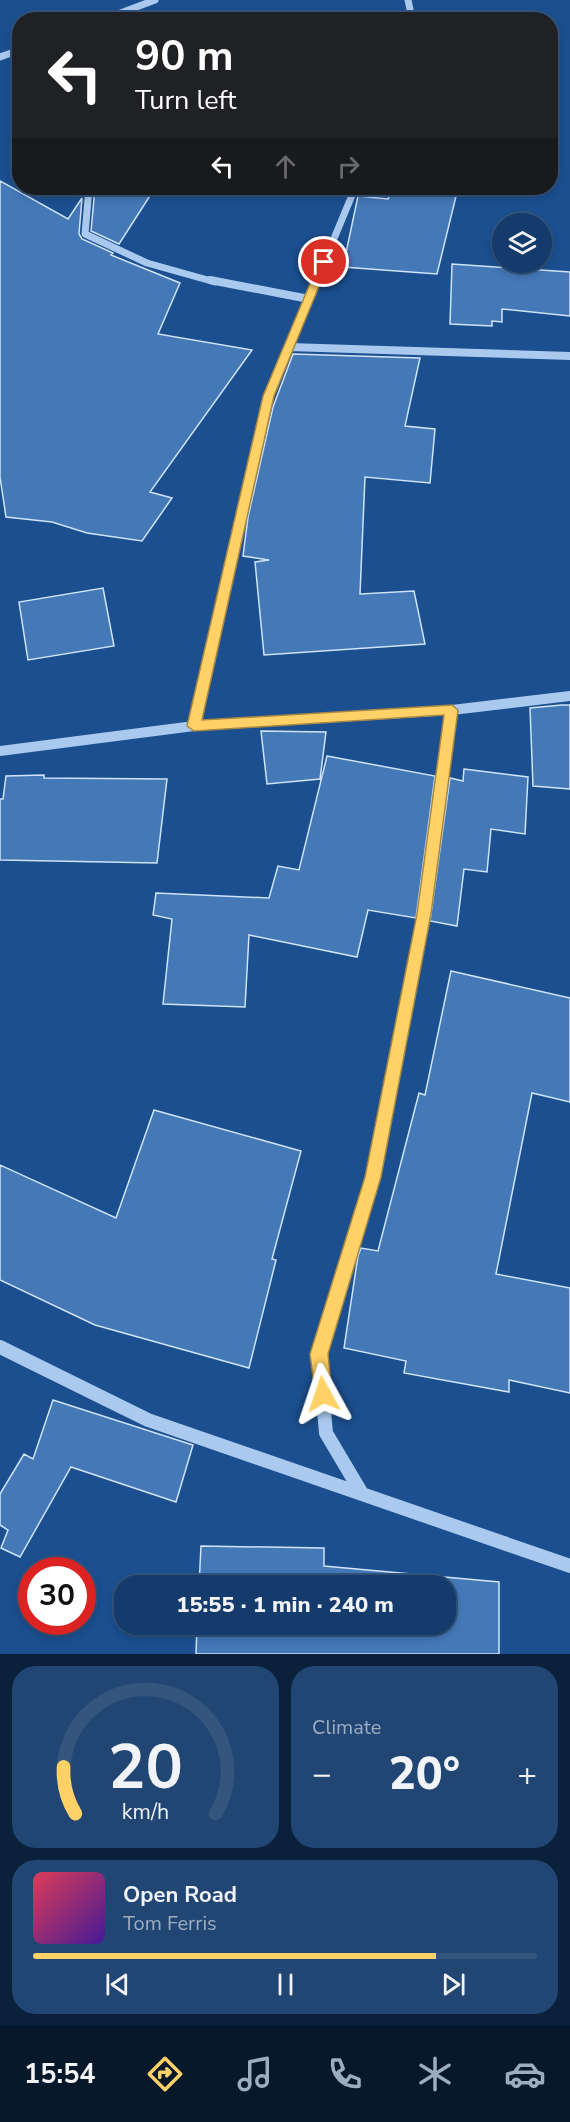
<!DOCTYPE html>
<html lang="en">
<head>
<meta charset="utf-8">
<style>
  body { margin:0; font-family:"Nunito Sans",sans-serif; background:#214673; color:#f1f3f6; height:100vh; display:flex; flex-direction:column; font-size:22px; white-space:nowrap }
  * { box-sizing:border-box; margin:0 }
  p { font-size:20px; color:#9dadc1 }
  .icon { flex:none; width:33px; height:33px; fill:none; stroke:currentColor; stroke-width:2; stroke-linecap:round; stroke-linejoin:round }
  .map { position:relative; height:1654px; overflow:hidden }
  .details { display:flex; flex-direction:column; gap:12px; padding:12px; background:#0b203b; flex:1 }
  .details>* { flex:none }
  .guide { position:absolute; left:12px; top:12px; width:546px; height:183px; border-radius:24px; box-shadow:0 3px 9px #0003,0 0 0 2px #33557e; background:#202124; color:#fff; overflow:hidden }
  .buttons { position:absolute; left:492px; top:213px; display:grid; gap:12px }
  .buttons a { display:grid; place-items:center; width:60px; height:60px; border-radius:50%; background:#143b6b; box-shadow:0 3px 9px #0003,0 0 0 2px #33557e; font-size:30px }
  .speed { position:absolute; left:18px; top:1557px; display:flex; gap:12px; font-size:30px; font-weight:700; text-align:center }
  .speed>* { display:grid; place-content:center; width:78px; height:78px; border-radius:50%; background:#143b6b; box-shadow:0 3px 9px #0003,0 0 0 2px #33557e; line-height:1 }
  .speed .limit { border:9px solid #d22; background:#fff; color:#111 }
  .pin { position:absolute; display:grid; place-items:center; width:51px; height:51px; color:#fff; margin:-26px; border:3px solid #fff; border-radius:50%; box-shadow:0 2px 6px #0007 }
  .me { position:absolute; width:66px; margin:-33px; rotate:355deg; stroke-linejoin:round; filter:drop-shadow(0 0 4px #0008) }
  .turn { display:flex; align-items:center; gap:21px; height:126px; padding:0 24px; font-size:27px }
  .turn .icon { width:78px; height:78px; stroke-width:2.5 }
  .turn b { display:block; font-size:42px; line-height:51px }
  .lanes { display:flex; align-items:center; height:57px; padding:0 24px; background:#0003; justify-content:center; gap:30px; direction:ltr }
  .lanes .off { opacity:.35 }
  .big { font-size:45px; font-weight:800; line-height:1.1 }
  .details .tile { flex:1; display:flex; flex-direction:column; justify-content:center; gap:9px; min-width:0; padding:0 21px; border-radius:24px; background:#214673 }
  .details .dial { align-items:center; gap:0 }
  .dial svg { height:156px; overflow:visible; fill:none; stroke:#33557e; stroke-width:7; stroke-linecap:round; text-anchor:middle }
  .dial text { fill:#f1f3f6; stroke:none }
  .song { display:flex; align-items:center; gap:18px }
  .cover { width:72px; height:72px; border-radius:9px; background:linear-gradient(135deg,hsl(350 70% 55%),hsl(260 70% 35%)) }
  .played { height:6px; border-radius:3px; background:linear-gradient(90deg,#ffd166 80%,#33557e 80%) }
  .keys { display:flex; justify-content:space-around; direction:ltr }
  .heat { display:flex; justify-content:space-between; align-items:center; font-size:33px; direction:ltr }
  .details .tiles { flex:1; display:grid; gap:12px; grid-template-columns:1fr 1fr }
  .tile:last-child { grid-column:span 2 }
  .trip { position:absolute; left:114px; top:1575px; width:342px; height:60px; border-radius:24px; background:#143b6b; box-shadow:0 3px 9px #0003,0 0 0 2px #33557e; font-weight:800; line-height:60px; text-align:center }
  .menu { display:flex; height:96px; justify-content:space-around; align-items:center; background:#08182b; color:#9dadc1 }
  .menu .icon { width:42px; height:42px }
  .menu .active { color:#ffd166 }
  .menu b { font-size:27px; color:#f1f3f6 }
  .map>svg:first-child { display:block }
</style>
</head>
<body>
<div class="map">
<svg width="570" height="1654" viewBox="0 0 570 1654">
  <rect width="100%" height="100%" fill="#1b4f8f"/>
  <path fill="#4478b7" stroke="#cfe3fa" stroke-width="1.5" d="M0,181L68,219L82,198L79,234L82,239L113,253L111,255L180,283L158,334L252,350L150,492L172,498L142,541L87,533L52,522L6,517L0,477Z
    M95,188H155L119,244L91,231Z
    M392,188H458L437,274L343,267L358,196L388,199Z
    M452,264L570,272V316L502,309V322L492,321V326L450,324Z
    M293,354L420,358L405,426L435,429L430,483L365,477L360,594L414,591L425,644L264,655L255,562L269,560L243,556L248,517L273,407Z
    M103,588L114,646L28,660L19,602Z
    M562,705H570V789L533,786L530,708Z
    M261,731L326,732L320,779L267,784Z
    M327,756L435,776L416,918L368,910L357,957L249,935L245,1007L163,1004L172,919L153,915L156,893L269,898L278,866L299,870Z
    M464,769L528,777L525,834L491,829L487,872L464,869L457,926L430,921L450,778L463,781Z
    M44,775V778L167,779L157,863L0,860V799H3L6,776Z
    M451,971L570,998V1102L532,1093L496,1274L570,1288V1393L509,1380V1392L404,1373L406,1361L344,1348L358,1256L361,1248L378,1251L419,1093L425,1095Z
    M154,1110L301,1151L272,1259L276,1260L249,1368L95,1325L0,1280V1165L116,1218Z
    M53,1400L193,1445L176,1502L71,1467L20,1557L1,1548L8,1530L0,1525V1494L24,1454L33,1459Z
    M201,1546L324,1548V1566L499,1582V1654H196L197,1624H446V1586H199Z"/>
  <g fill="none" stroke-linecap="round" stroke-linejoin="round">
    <path stroke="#a9c9ee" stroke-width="7" d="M408,0L411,14L408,20
      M102,20L155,0
      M0,57L20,50
      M89,188L85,234L147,263L215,282
      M316,282L355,188"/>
    <path stroke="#a9c9ee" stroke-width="8" d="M210,280L309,299
      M289,347L570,356
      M214,637L269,395L317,280"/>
    <path stroke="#a9c9ee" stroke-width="10" d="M194,726L214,636
      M0,751L194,726L452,710L570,696
      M390,1087L424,914L452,710"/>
    <path stroke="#a9c9ee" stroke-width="14" d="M0,1347L148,1420L570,1566
      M361,1492L326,1433L319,1354L373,1177L391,1085"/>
  </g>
  <path fill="#ffd166" stroke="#a68842" stroke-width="1.5" d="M324,259L329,262L274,396L202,720L452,705L458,710L431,914L381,1177L328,1354L332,1394L329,1400L323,1403L316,1400L310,1354L365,1177L417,914L444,715L194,731L187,726L263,396L319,262Z"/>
</svg>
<div class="buttons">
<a><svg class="icon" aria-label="layers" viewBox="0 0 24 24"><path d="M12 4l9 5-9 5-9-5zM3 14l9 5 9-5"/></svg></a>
</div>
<div class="speed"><div class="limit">30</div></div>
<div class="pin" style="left:324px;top:262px;background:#d93025"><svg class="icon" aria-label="arrive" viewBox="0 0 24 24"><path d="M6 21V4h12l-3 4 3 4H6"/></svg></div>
<svg class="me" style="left:323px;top:1394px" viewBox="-20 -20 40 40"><path d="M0-17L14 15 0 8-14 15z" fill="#ffd166" stroke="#fff" stroke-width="4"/></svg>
<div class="trip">15:55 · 1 min · 240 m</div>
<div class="guide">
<div class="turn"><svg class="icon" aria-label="left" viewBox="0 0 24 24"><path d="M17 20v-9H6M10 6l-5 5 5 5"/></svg><div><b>90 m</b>Turn left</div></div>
<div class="lanes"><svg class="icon" aria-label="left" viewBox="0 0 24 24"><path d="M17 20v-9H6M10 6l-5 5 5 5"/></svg><svg class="icon off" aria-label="ahead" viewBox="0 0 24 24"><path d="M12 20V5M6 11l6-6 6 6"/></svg><svg class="icon off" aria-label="right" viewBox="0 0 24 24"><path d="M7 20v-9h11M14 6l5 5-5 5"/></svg></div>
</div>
</div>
<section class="details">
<div class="tiles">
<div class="tile dial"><svg viewBox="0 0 100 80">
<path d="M14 69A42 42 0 1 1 86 69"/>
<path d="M14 69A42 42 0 0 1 8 45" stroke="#ffd166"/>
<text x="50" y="56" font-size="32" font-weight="700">20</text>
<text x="50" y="72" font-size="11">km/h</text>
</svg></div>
<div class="tile"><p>Climate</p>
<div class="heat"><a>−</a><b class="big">20°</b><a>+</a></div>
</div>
<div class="tile">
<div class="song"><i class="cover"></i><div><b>Open Road</b><p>Tom Ferris</p></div></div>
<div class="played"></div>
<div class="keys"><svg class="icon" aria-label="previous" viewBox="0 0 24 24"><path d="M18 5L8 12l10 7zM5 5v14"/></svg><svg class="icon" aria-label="pause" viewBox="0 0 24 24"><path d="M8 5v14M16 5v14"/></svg><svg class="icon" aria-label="next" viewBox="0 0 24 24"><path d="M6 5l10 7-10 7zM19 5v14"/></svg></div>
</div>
</div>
</section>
<nav class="menu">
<b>15:54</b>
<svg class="icon active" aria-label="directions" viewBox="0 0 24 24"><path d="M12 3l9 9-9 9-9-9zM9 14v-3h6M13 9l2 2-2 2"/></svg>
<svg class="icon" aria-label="music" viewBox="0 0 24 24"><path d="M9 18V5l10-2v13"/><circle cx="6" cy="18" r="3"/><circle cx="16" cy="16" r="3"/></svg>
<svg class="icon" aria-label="phone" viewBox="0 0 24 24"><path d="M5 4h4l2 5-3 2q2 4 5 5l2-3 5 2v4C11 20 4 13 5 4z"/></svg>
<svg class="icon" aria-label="climate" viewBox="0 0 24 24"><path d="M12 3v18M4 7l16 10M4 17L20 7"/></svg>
<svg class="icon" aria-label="car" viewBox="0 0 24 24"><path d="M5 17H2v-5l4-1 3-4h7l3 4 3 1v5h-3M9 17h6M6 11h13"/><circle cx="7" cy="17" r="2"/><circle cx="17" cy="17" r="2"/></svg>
</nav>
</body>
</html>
